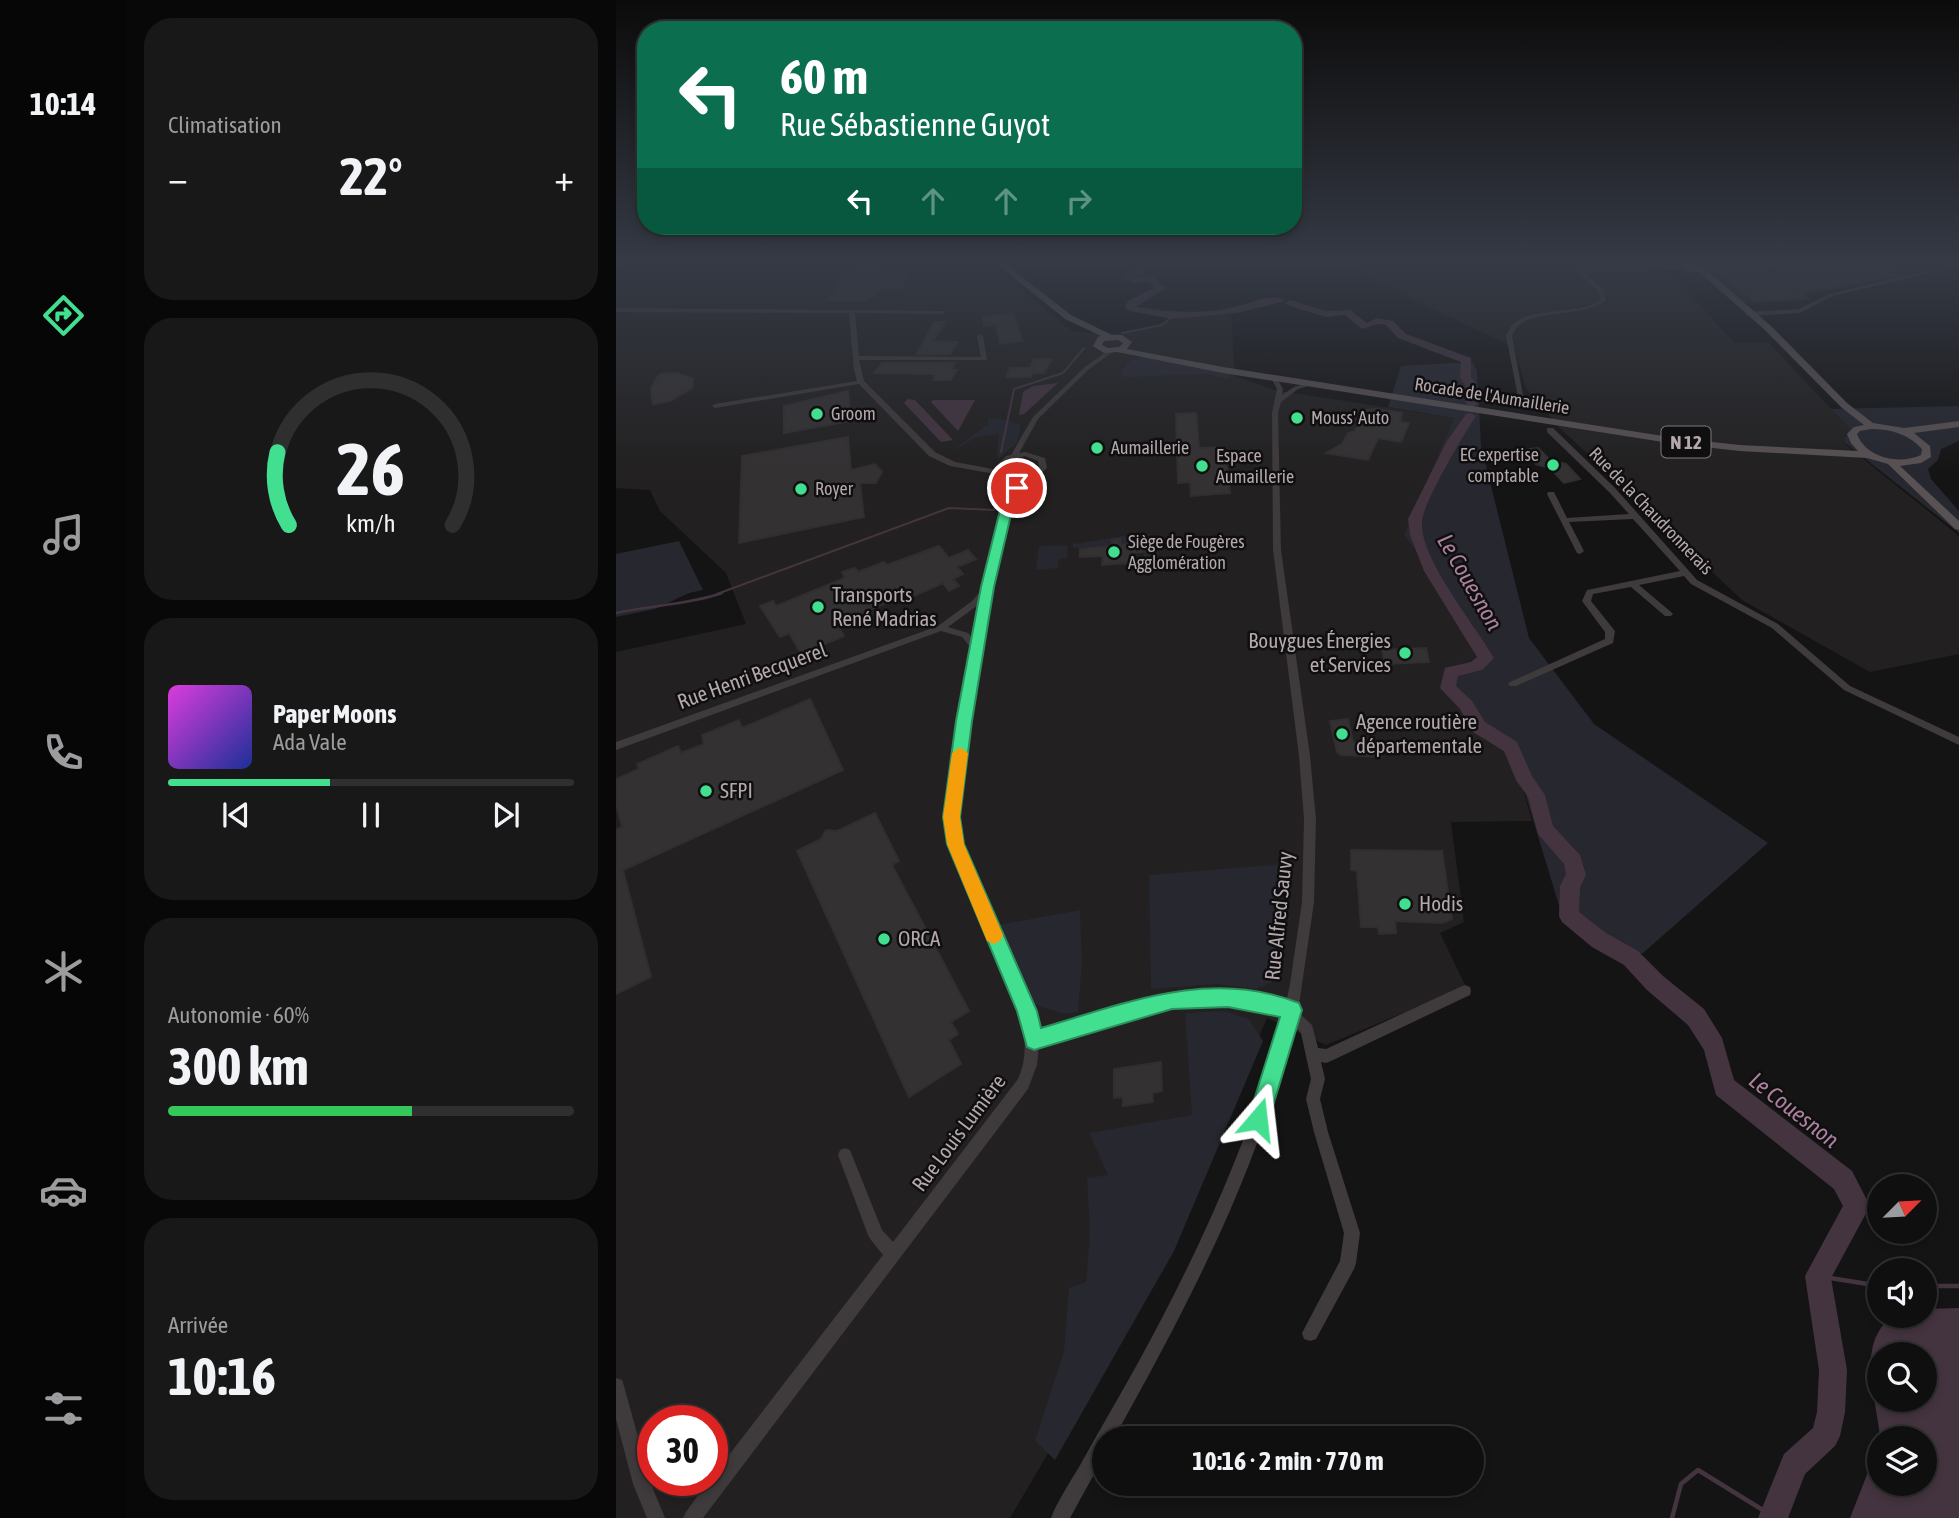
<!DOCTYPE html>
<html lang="fr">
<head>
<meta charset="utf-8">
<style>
  body { margin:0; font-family:"Asap Condensed",sans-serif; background:#191818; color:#f1f3f6; height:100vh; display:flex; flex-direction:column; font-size:26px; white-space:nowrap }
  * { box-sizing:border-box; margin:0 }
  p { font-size:23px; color:#9c9c9e }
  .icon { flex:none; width:38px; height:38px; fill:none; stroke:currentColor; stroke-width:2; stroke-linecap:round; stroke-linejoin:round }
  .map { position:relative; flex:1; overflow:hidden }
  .panel { display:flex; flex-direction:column; gap:18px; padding:18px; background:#090808; width:490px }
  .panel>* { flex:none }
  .guide { position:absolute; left:21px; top:21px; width:665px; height:214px; border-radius:28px; box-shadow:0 4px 10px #0003,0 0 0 2px #302f2f; background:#0b6e4f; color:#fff; overflow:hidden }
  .needle { width:46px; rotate:66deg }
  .fabs { position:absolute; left:1251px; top:1174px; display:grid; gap:14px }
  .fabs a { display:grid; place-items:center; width:70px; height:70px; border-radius:50%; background:#100f0f; box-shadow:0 4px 10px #0003,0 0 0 2px #302f2f; font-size:35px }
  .speed { position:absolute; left:21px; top:1405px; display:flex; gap:14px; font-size:35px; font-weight:700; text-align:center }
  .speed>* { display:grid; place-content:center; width:91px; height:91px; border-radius:50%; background:#100f0f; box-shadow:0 4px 10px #0003,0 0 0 2px #302f2f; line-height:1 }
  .speed .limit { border:10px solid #d22; background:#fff; color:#111 }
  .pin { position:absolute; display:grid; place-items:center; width:60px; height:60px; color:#fff; margin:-30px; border:4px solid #fff; border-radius:50%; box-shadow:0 2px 7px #0007 }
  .me { position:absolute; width:77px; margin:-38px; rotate:17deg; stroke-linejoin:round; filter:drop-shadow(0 0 5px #0008) }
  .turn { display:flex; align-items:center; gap:24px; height:147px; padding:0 28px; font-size:32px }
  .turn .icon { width:91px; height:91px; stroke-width:2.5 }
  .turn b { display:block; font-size:49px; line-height:60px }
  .lanes { display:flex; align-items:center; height:66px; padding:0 28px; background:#0003; justify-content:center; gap:35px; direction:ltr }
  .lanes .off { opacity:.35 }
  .big { font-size:52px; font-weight:700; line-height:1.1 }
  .panel .widget { flex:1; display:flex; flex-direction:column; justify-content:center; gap:10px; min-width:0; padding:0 24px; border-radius:28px; background:#191818 }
  .panel .dial { align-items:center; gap:0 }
  .dial svg { height:182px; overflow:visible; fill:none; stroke:#302f2f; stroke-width:7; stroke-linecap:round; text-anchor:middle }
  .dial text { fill:#f1f3f6; stroke:none }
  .song { display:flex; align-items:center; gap:21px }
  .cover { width:84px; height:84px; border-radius:10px; background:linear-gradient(135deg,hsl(300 70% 55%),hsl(230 70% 35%)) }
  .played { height:7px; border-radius:4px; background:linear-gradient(90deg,#42df90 40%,#302f2f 40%) }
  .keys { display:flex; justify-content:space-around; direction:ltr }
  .heat { display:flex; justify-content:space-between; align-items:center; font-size:38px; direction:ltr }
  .charge { height:10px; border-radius:5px; background:linear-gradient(90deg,#34c759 60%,#302f2f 0) }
  .trip { position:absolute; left:476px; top:1426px; width:392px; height:70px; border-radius:35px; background:#100f0f; box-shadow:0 4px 10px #0003,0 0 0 2px #302f2f; font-weight:700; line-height:70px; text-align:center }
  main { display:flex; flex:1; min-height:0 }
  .menu { display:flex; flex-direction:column; width:126px; justify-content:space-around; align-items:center; background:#060606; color:#9c9c9e }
  .menu .icon { width:49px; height:49px }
  .menu .current { color:#42df90 }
  .menu b { font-size:32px; color:#f1f3f6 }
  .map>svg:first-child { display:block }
</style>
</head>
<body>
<main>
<nav class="menu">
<b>10:14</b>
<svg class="icon current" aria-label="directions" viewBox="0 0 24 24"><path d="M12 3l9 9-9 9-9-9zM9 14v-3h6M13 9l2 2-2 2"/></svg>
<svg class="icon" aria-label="music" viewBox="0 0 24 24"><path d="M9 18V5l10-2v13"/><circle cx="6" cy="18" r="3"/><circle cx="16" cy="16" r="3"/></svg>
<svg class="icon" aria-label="phone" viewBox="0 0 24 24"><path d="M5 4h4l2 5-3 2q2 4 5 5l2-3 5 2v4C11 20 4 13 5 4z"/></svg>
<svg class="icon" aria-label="climate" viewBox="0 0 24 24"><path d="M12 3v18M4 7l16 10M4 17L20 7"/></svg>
<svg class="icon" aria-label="car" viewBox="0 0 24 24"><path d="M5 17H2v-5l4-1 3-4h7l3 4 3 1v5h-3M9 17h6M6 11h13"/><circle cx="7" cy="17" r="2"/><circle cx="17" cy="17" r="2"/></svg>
<svg class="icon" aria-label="filters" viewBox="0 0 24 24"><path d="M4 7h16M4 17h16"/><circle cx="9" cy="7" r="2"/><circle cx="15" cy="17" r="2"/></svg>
</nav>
<section class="panel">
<div class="widget"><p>Climatisation</p>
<div class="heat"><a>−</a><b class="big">22°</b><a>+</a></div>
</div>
<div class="widget dial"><svg viewBox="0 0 100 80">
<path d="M14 69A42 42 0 1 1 86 69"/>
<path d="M14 69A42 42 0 0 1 9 37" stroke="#42df90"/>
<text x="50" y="56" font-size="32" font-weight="700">26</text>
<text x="50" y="72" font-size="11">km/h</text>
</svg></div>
<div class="widget">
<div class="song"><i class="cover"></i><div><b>Paper Moons</b><p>Ada Vale</p></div></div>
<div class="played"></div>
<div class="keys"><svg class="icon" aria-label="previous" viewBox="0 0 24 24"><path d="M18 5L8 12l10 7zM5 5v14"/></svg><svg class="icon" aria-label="pause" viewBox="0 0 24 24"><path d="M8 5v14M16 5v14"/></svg><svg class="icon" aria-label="next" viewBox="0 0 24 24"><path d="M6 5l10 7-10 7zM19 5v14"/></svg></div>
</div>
<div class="widget"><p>Autonomie · 60%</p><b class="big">300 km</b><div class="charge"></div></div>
<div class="widget"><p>Arrivée</p><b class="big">10:16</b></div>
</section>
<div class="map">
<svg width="1343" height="1518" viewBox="0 0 1343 1518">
  <rect width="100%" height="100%" fill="#151414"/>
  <path fill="#222020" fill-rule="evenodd" d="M13,263H373L457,332L500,334L595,312L615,315L619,376L658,390L838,418L789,535L859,628L855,638L868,654V662L850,705L853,728L899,760L916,821L835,822L848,922L824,933L850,987L710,1045L651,1018L551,1252L394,1518H0V652L130,624L110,573L44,511L34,490L0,488V270ZM37,1421H96V1480H37Z
    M732,263H1343V265L1330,268L1191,295L1194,300L1130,304L1090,272L1050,270L1118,342L1153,343L1233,428L1228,443L1343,536V654L1254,672L1126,600L943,427L910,388L898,347L799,301Z"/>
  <path fill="#26272f" d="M530,356L613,374V379L591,374L507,377L505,373L514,361Z
    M856,362L861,371L865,446L913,638L978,724L1152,843L1027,953L998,959L945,912L899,760L853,728L850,705L828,690L829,667L867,662L868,654L855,638L859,628L788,535L838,418L772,407L785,366Z
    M1343,406V441L1325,449L1322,460L1312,469L1315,479L1343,511V533L1228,442L1233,428L1215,409Z
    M383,418L405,425L401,443L381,460L383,434L361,437L336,451L372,424V419Z
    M507,536L542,538L543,556L528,557V552L536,551V543L504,545L503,539L496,540V546L457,548V544Z
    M63,541L87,590L73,593L39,609L0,617V554Z
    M452,545L451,558L443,559L442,568L420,570L423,546Z
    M669,864L656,982L640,989L601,984L535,989L533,875Z
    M464,910L466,963L462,1012L448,1014L418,1004L382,925Z
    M608,1011L633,1019L647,1041L558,1251L439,1460L419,1441L448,1351L453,1288L470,1282L474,1234L471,1178L492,1175L473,1133L576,1115L569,1013Z"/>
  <path fill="#44343f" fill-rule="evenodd" d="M442,383L408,414L403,415L407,392L417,386Z
    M292,399L299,400L337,440L325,442L288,403Z
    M317,400H359L342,431L315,402Z
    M1343,1308V1518H1234L1263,1444L1264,1484H1309V1438H1264C1261,1398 1239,1346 1276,1316H1309V1309ZM1309,1354V1400H1264V1354Z"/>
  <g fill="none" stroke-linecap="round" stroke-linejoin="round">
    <path stroke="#44343f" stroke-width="2" d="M506,333L546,325L557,316
      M385,452L398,389L447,373L468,348
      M101,594L333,508L378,510L385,482"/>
    <path stroke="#44343f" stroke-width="2.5" d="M0,613C33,606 75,604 106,593"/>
    <path stroke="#44343f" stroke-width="4.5" d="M1202,1276L1264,1286
      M1309,1286H1343
      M1056,1518L1065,1484L1082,1470L1158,1517"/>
    <path fill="#44343f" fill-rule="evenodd" d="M524,263H533L528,272L519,277L541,276L542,283L550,288L520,307C553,312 589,315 622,306C637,303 655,292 669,301L621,313L557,319L514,311L509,307L512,301L538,288L533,281L518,283L507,277L521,268Z
      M674,300L710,311L734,310L751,323L761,318L777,321L790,334L855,358V377L861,385L862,404L856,407L850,404L849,385L844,377L845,362L782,338L770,325L762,324L746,329L729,315L710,317L671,305L669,303Z
      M854,413L860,416C848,434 807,503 806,521C803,558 859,624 878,658L866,670L842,676L840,686L856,701L869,722L901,742L916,776L929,795L937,826L964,855L970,875L964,887L963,912L990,933L1022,951L1047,976L1088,1009L1106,1038L1118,1080L1236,1171L1254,1206L1215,1278L1231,1370L1229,1412L1224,1436L1219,1446L1189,1474L1172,1518H1142L1168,1454L1197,1428L1201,1412L1203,1370L1189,1276L1227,1206L1218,1189L1100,1095L1088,1050L1072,1025L1031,990L1008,965L976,947L946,922L943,916L944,886L950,874L948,864L922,834L912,797L900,780L888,751L857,732L844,709L824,688L829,668L855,662L861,657L808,571L794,535L792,519L831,441L850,414Z"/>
  </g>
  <path fill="#343132" stroke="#312e2f" stroke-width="2" d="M1193,263H1292L1293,267L1268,271L1277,275L1184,293L1189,298L1138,301L1103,273L1167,276L1162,272L1197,265Z
    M243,268H266L263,271H293L285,283L289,288H267L251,301H210L228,279H222L229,271Z
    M397,313L406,341L384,344L380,324L368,326L367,317Z
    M318,322H329L317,341H314L342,342L334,354H301Z
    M418,359H436L428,373H417L415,377H390L394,368H414Z
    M266,363H339L335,370H341L335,380H317L320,374L258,373Z
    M61,373L77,379L76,388L54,401L37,404L35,389L41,377L45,374Z
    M232,391L235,421L168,433V406Z
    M760,409L786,413L784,422L793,423L785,442L762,438L752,460L710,453L726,444L732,433L739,431L750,410Z
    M580,413L583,448L606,447L609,451L614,493L575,496L574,482L562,483L560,414Z
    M232,437L235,470L259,464L266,472L260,483H244L248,517L123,543L126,456Z
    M922,448L935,461L950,464L964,479L948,483L934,468L920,464L907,450Z
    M504,539V545L536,542V551L514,553V563L486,565L487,556L464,557V549L496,546V540Z
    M323,546L333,558L352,550L360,559L341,567L347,574L337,579L343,586L333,591L327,583L300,595L283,600L281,598L221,624L228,636L185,654L173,633L164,637L144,606L157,601L160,606L229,578L226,572L239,568L242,572L268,562L271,565Z
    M810,648L813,662L769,664L766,650Z
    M194,699L227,770L7,870L35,977L0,994V830L6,827L0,804V779L23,769L21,764L62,746L65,753L88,744L86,735L123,720L126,728Z
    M732,719L737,742L765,743L766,757L725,755L721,752L714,721Z
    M259,813L283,861L276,865L353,1011L335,1022L342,1034L333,1040L345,1064L293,1097L181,851L205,839L210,830L221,831Z
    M735,850L826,851L836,919L826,923L779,921L780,933L763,934L762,927H745L741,871L735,870Z
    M545,1062L546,1091L536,1093L537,1102L507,1106V1097L498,1098V1069Z"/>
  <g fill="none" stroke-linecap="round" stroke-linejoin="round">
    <path fill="#3f3a3c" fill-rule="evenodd" d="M5,263H11L0,269V265Z
      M954,263H959L963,266L1069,265L1072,267L1069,269L966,270L987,290L990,301C965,317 918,310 902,326C900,328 897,333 896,336L909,406L904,407L890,336L896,325L906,318L919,314L965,308L976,305L985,299L982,292Z
      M1176,263H1186L1162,269L1087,271L1084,269L1087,267L1162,265Z
      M1343,263V266L1217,296L1184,313L1132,316L1129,314L1132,312L1183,309L1213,294Z
      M0,308L328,311V313L326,314L239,313L243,356L365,357L361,336L364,334L367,336L371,360H243L248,381L319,452L339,462L377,469L390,456L395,455L417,417L469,367L493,350L498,351L473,369L422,419L403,453L409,452L429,458L431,468C422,477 411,481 398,481L399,485C383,566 363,645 352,727C347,766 341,805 346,844L418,1011L422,1032L556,994L612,992L670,1003L674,984L686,902L688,819L683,756L657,550L656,413L661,389L655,378L658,376L660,377L667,389L666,395L678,387L696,382L699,384L682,389L665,402L662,413L665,550L694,756L700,819L698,902L682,1012L696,1025L702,1048L710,1049L844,987L849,985L854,987L855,991L854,995L715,1061L710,1063L705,1062L709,1079L704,1099L712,1132L744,1233L740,1263L738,1269L700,1339L694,1341L688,1339L686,1333L724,1261L728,1233L698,1132L690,1099L695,1079L685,1033L677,1025C642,1173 571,1307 498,1438H488V1456L454,1518H435C442,1500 453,1484 463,1467C483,1431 503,1397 523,1361C583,1251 636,1137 667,1015L612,1004L556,1006L423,1045L421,1065L412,1089L87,1518H67L70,1512L93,1480H96V1477L267,1255L255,1240L252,1235L222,1155L224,1150L229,1148L234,1150L266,1230L277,1242L402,1079C412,1057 409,1034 404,1011L334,844C328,782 344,710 356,649L346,637L325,631L0,750V742L322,626L356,601L369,586L391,485L389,480L379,474L334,466L313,456L243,384L99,408L96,406L99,404L241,381L238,370L233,313L0,312ZM409,456L422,461L423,467C412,477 400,480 386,473L385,469L396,460ZM366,600L358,639L352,633L332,627L362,605Z
      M931,428H937L999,488L1081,580L1162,624L1234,686L1343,737V745L1228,690L1156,628L1075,584L1068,576L1023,585L1055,612L1057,614L1055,616H1049L1015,587L977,594L975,601L999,631L997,643L900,686H894L892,684L894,682L989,639V632L966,601L971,590L1064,571L1017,519L953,522L968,551L964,554L961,553L931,494L932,492H938L951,518L1013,514L993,492L931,432Z
      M0,1378L6,1380L8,1386L35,1484L49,1518H31L17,1484L0,1419Z"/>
    <path fill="#595254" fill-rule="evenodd" d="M380,263H388L455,315L496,335H506L516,342L511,349L607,367L1060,438L1124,445L1242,451L1235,443L1231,434L1238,427L1248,425L1225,407L1149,330L1083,272H1071L1065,263L1091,267V270L1155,326L1231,403L1257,423L1288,428L1343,421V427L1298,433L1314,446L1315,457L1305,463L1284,466L1343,521V530L1339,529L1272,464L1251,458L1124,451L1060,444L607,373L501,352L488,353L477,346L482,337L485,336L449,319ZM502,340L507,343L503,347L492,348L486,345L488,341ZM1255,429C1275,429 1292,434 1306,449L1305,455C1283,465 1250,458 1241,434L1244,431Z"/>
  </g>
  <linearGradient id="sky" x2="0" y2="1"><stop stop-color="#0c0b0b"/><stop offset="0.55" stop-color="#353a45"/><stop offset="1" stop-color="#353a45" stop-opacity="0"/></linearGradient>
  <rect width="1343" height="475" fill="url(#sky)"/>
  <path fill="#42df90" stroke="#2b915e" stroke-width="2" d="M397,486L407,488L398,502L378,587L356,721L344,817L348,844L421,1011L425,1028C510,1003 595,968 683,1003L686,1010L653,1119L650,1127L642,1130L635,1127L632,1119L664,1017L612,1007L556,1009L418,1050L411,1047L401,1011L331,844L327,817L340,721L365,587L386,502Z"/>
  <path fill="#f59e0b" d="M344,747L352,753L344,817L348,844L387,935L384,941L378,944L371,941L331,844L327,817L336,753Z"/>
  <g fill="#42df90" stroke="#100f0f" stroke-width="2.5">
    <circle cx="201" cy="414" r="7"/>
    <circle cx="681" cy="418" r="7"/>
    <circle cx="481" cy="448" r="7"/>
    <circle cx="937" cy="465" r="7"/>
    <circle cx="586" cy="466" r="7"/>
    <circle cx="185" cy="489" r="7"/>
    <circle cx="498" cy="552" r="7"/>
    <circle cx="202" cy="607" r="7"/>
    <circle cx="789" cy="653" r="7"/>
    <circle cx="726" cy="734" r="7"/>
    <circle cx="90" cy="791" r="7"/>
    <circle cx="789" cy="904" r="7"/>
    <circle cx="268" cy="939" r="7"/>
  </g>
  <g text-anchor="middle" stroke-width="5" stroke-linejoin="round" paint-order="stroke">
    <g font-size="18" fill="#b4a7ad" stroke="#100f0f">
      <text transform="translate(876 396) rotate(9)" y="6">Rocade de l'Aumaillerie</text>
      <text transform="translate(1035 511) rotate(46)" y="6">Rue de la Chaudronnerais</text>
    </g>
    <g font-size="18" fill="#b4a7ad" stroke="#100f0f" text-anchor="start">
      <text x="215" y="420">Groom</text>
      <text x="695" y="424">Mouss' Auto</text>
      <text x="495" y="454">Aumaillerie</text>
      <text x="923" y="461" text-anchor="end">EC expertise<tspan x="923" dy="21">comptable</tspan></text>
      <text x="600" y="462">Espace<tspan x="600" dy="21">Aumaillerie</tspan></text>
      <text x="199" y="495">Royer</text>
      <text x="512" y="548">Siège de Fougères<tspan x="512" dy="21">Agglomération</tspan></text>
    </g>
    <rect fill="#100f0f" stroke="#83797e" stroke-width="2" x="1045.5" y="426.5" width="49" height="31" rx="5"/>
    <g font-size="19" font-weight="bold" fill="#b4a7ad">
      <text x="1070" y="449">N 12</text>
    </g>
    <g font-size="21" fill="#b4a7ad" stroke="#100f0f" text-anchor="start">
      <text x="216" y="602">Transports<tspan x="216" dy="24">René Madrias</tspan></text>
      <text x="775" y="648" text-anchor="end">Bouygues Énergies<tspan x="775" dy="24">et Services</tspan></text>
      <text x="740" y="729">Agence routière<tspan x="740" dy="24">départementale</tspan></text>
      <text x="104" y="798">SFPI</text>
      <text x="803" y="911">Hodis</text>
      <text x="282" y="946">ORCA</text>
    </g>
    <g font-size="21" fill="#b4a7ad" stroke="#100f0f">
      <text transform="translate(136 676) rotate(-20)" y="7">Rue Henri Becquerel</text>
      <text transform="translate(663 916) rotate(-84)" y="7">Rue Alfred Sauvy</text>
      <text transform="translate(343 1133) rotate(-53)" y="7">Rue Louis Lumière</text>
    </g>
    <g font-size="23" font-style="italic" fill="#ac819f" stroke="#100f0f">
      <text transform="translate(854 582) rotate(60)" y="8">Le Couesnon</text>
      <text transform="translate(1178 1110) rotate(38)" y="8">Le Couesnon</text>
    </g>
  </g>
</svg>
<div class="fabs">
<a><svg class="needle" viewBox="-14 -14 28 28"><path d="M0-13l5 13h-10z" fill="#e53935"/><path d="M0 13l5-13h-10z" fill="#9c9c9e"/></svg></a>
<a><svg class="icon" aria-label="sound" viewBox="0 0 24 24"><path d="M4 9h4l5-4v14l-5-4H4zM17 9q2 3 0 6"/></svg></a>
<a><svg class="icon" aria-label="search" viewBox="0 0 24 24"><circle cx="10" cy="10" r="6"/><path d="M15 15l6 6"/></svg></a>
<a><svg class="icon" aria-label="layers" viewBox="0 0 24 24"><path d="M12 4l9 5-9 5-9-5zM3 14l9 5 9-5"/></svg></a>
</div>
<div class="speed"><div class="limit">30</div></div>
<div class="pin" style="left:401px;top:488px;background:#d93025"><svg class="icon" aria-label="arrive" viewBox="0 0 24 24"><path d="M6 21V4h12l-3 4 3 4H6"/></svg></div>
<svg class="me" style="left:642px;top:1119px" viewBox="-20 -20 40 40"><path d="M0-17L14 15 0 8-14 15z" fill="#42df90" stroke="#fff" stroke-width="4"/></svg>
<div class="trip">10:16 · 2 min · 770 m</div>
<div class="guide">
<div class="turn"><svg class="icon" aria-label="left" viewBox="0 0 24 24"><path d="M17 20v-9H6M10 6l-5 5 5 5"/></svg><div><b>60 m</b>Rue Sébastienne Guyot</div></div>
<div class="lanes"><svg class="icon" aria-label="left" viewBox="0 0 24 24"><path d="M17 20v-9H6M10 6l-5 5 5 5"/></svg><svg class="icon off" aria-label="ahead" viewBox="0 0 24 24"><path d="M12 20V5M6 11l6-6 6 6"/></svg><svg class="icon off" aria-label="ahead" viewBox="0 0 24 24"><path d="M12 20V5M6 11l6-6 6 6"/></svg><svg class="icon off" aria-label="right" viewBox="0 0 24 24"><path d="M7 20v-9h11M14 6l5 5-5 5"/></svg></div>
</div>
</div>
</main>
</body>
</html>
